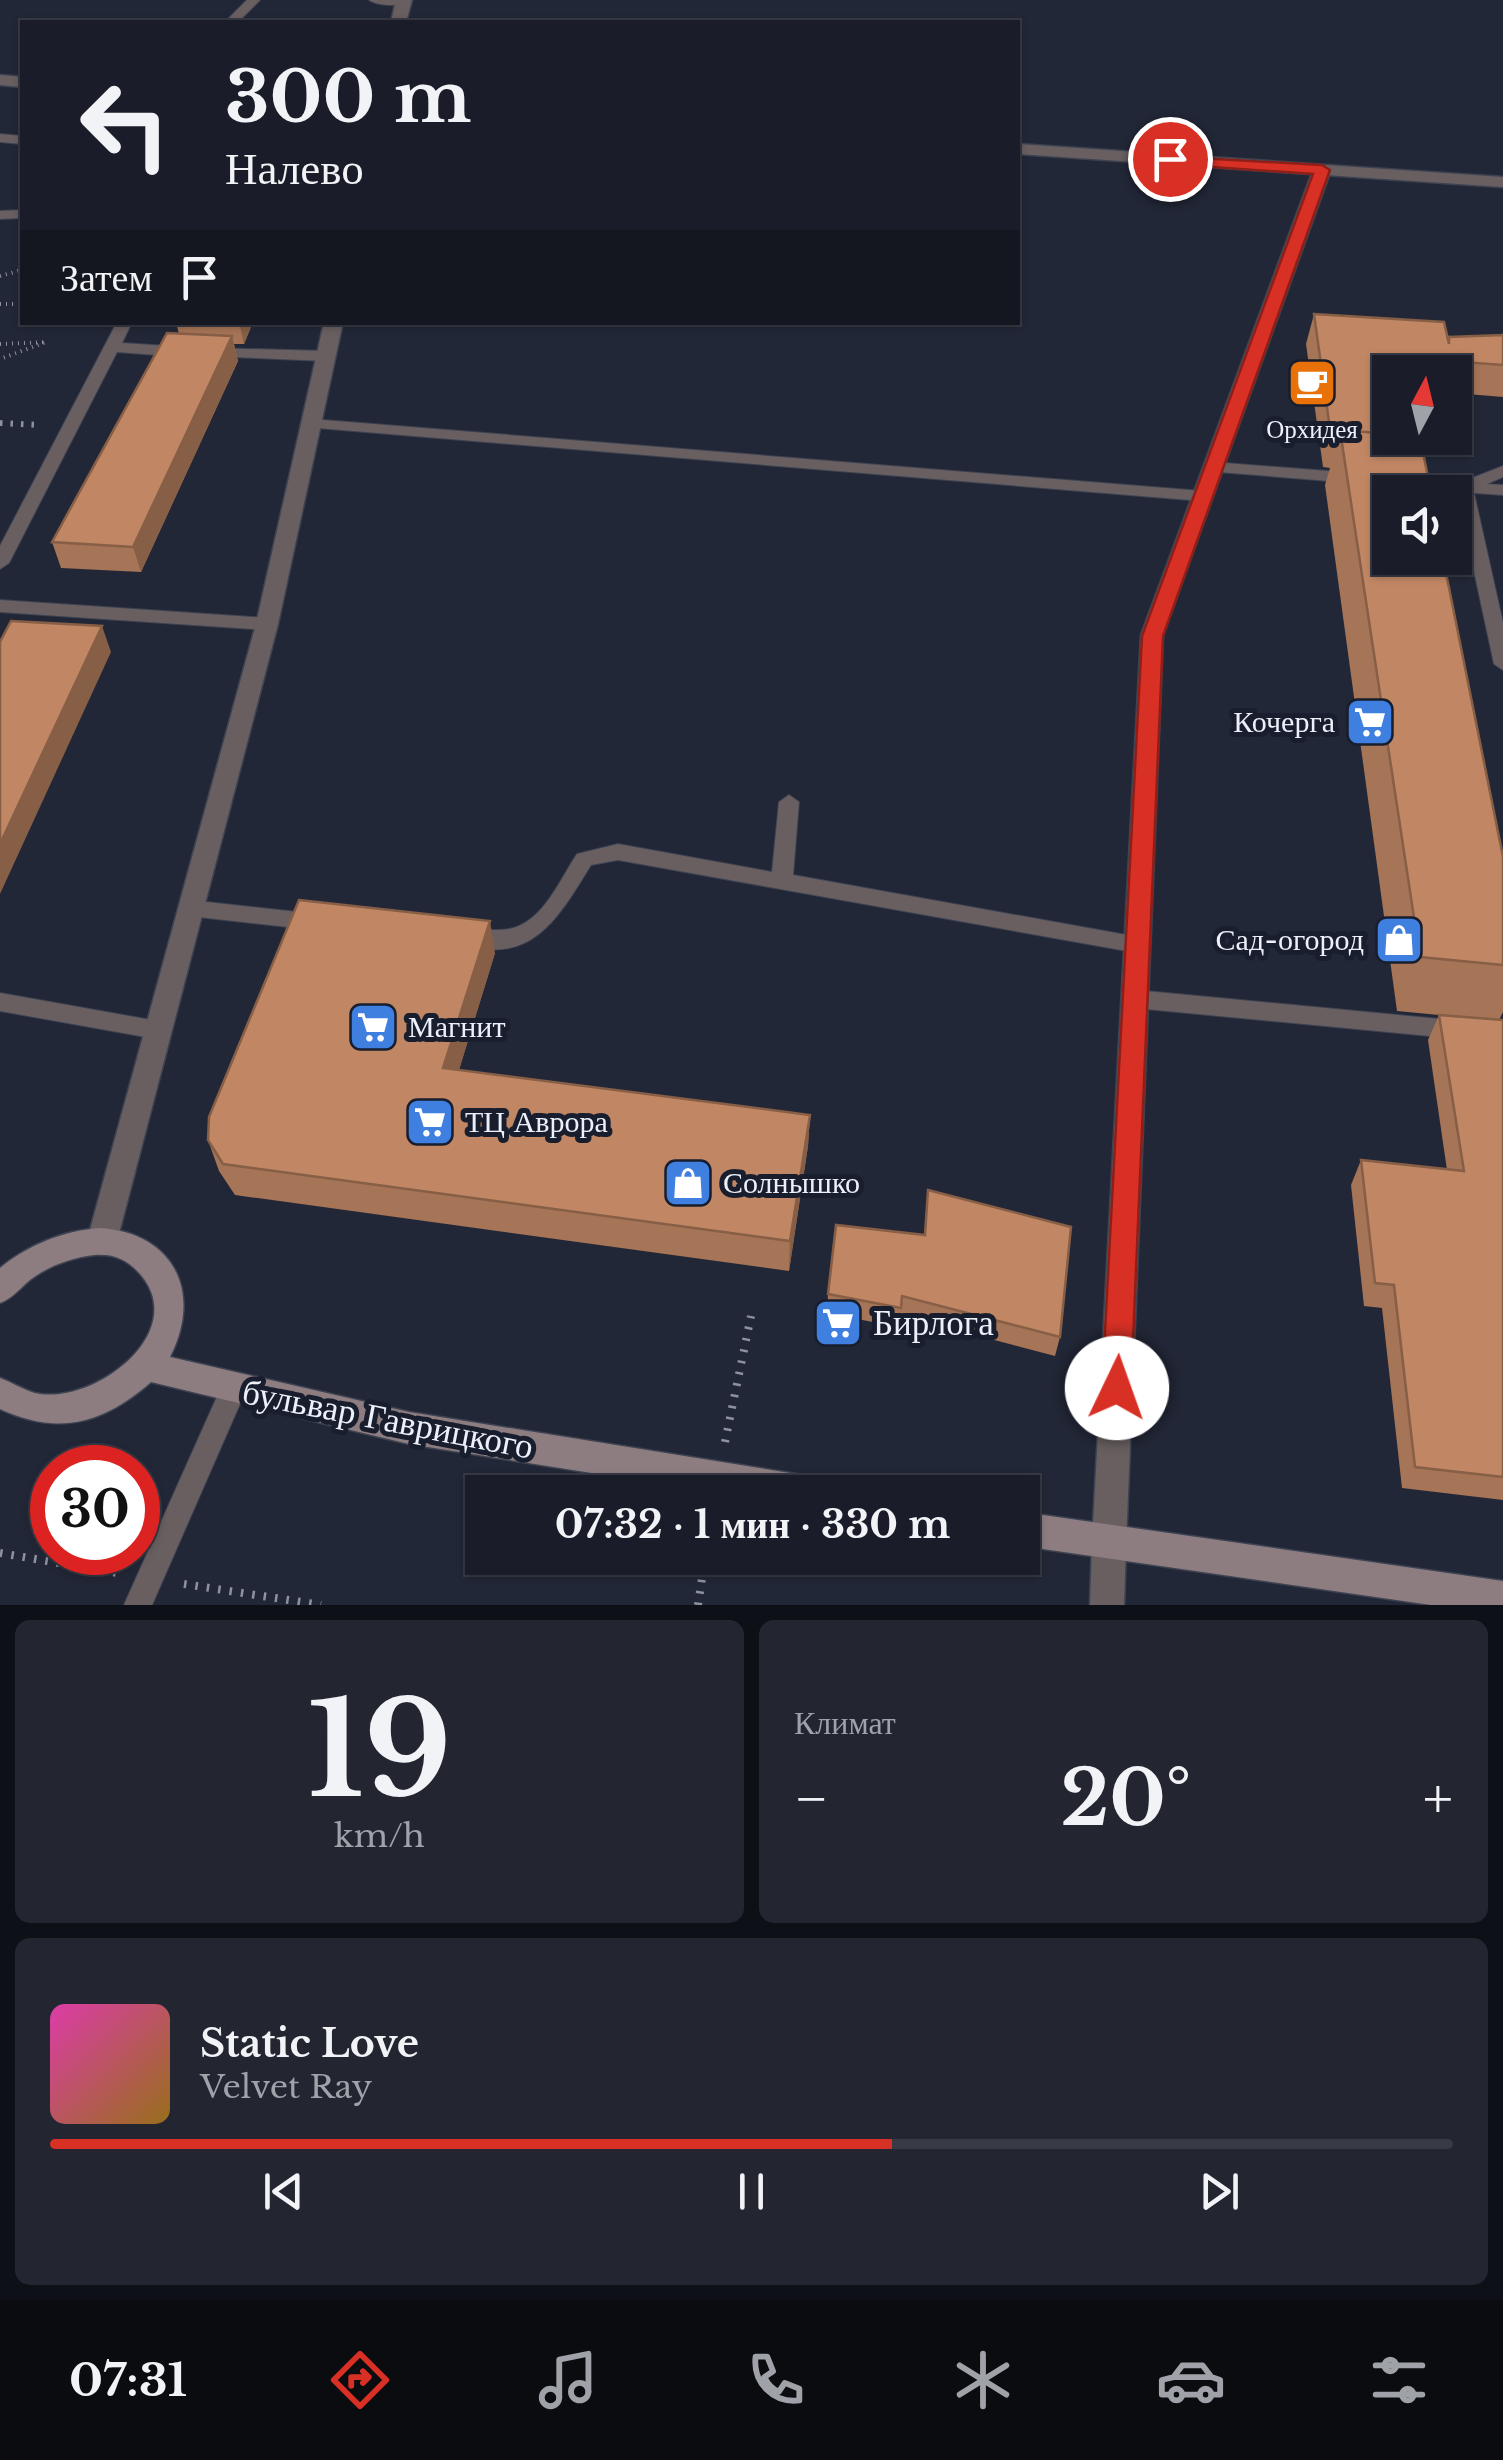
<!DOCTYPE html>
<html lang="ru">
<head>
<meta charset="utf-8">
<style>
  body { margin:0; font-family:"Libre Baskerville",serif; background:#232631; color:#f1f3f6; height:100vh; display:flex; flex-direction:column; font-size:38px; white-space:nowrap }
  * { box-sizing:border-box; margin:0 }
  p { font-size:32px; color:#9fa2a8 }
  .icon { flex:none; width:55px; height:55px; fill:none; stroke:currentColor; stroke-width:2; stroke-linecap:round; stroke-linejoin:round }
  .map { position:relative; height:1605px; overflow:hidden }
  .sheet { display:flex; flex-direction:column; gap:15px; padding:15px; background:#0e1017; flex:1 }
  .sheet>* { flex:none }
  .top-card { position:absolute; left:20px; top:20px; width:1000px; height:305px; border-radius:0px; box-shadow:0 2px 8px #0004,0 0 0 2px #383b46; background:#1a1d29; color:#f1f3f6; overflow:hidden }
  .needle { width:65px; rotate:7deg }
  .buttons { position:absolute; left:1372px; top:355px; display:grid; gap:20px }
  .buttons a { display:grid; place-items:center; width:100px; height:100px; border-radius:0px; background:#1a1d29; box-shadow:0 2px 8px #0004,0 0 0 2px #383b46; font-size:50px }
  .speed { position:absolute; left:30px; top:1445px; display:flex; gap:20px; font-size:50px; font-weight:700; text-align:center }
  .speed>* { display:grid; place-content:center; width:130px; height:130px; border-radius:50%; background:#1a1d29; box-shadow:0 2px 8px #0004,0 0 0 2px #383b46; line-height:1 }
  .speed .limit { border:15px solid #d22; background:#fff; color:#111 }
  .pin { position:absolute; display:grid; place-items:center; width:85px; height:85px; color:#fff; margin:-42px; border:5px solid #fff; border-radius:50%; box-shadow:0 2px 10px #0007 }
  .me { position:absolute; width:110px; margin:-55px; rotate:3deg; stroke-linejoin:round; filter:drop-shadow(0 0 8px #0008) }
  .turn { display:flex; align-items:center; gap:35px; height:210px; padding:0 40px; font-size:45px }
  .turn .icon { width:130px; height:130px; stroke-width:2.5 }
  .turn b { display:block; font-size:70px; line-height:85px }
  .then { display:flex; align-items:center; height:95px; padding:0 40px; background:#0003; gap:20px; font-size:38px }
  .big { font-size:75px; font-weight:700; line-height:1.1 }
  .sheet .card { flex:1; display:flex; flex-direction:column; justify-content:center; gap:15px; min-width:0; padding:0 35px; border-radius:15px; background:#232631 }
  .sheet .dial { align-items:center; gap:0 }
  .dial b { font-size:130px; line-height:1 }
  .song { display:flex; align-items:center; gap:30px }
  .cover { width:120px; height:120px; border-radius:15px; background:linear-gradient(135deg,hsl(320 70% 55%),hsl(40 70% 35%)) }
  .played { height:10px; border-radius:5px; background:linear-gradient(90deg,#d93025 60%,#383b46 60%) }
  .keys { display:flex; justify-content:space-around; direction:ltr }
  .heat { display:flex; justify-content:space-between; align-items:center; font-size:55px; direction:ltr }
  .sheet .tiles { flex:1; display:grid; gap:15px; grid-template-columns:1fr 1fr }
  .card:last-child { grid-column:span 2 }
  .trip { position:absolute; left:465px; top:1475px; width:575px; height:100px; border-radius:0px; background:#1a1d29; box-shadow:0 2px 8px #0004,0 0 0 2px #383b46; font-weight:700; line-height:100px; text-align:center }
  .tab-bar { display:flex; height:160px; justify-content:space-around; align-items:center; background:#0a0c10; color:#9fa2a8 }
  .tab-bar .icon { width:70px; height:70px }
  .tab-bar .selected { color:#d93025 }
  .tab-bar b { font-size:45px; color:#f1f3f6 }
  .map>svg:first-child { display:block }
</style>
</head>
<body>
<div class="map">
<svg width="1503" height="1605" viewBox="0 0 1503 1605">
  <rect width="100%" height="100%" fill="#222737"/>
  <g fill="none" stroke-linecap="round" stroke-linejoin="round">
    <g stroke="#3e4352" stroke-width="2">
      <path id="service" d="M247,0H260L238,22H225Z
        M369,0H408L409,1C400,7 378,6 369,0Z
        M0,134L22,136V144L0,142Z
        M22,210V218L0,219V211Z
        M117,322H132L122,343L183,347L191,352L183,357L117,352L9,563L0,569V546Z
        M212,348L326,351L334,356L326,361L206,356V350Z
        M311,419L1202,491L1210,496L1202,501L305,427V421Z
        M1212,462L1354,473L1362,478L1354,483L1206,471L1204,467Z
        M1503,466V477L1487,484L1503,485V495L1474,493L1503,623V670L1494,664L1457,492L1403,487L1395,482L1403,477L1462,482Z
        M0,600L267,618L276,624L267,630L0,612Z
        M789,795L799,802L793,875L1138,937L1146,939L1149,945L1146,951L1138,953L618,860L591,865C559,916 533,967 461,944L458,938L461,932C477,927 493,932 509,929C543,923 560,879 577,854L618,844L772,872L779,802Z
        M189,900L316,914L323,916L327,922L323,928L316,930L189,916L182,914L178,908L182,902Z
        M1135,990L1503,1025V1043L1135,1008L1127,1005L1124,999L1127,993Z
        M0,993L157,1021L165,1024L168,1030L165,1036L157,1039L0,1011Z
        M233,1378L242,1381L246,1390L152,1605H124L224,1381Z"/>
    </g>
    <g stroke="#3e4352" stroke-width="3">
      <path id="minor" d="M396,0H412L406,22H391Z
        M0,75L22,77V87L0,85Z
        M1322,165L1331,170L1163,635L1126,1544L1121,1556L1109,1561L1097,1556L1092,1544L1141,635L1313,170Z"/>
    </g>
    <g stroke="#3e4352" stroke-width="3">
      <path id="tertiary" d="M1018,144L1503,177V187L1018,154Z
        M324,322H343L278,624L117,1241L113,1251L102,1255L91,1251L87,1241L256,624Z
        M1109,1527L1121,1532L1126,1544L1124,1605H1090L1092,1544L1097,1532Z"/>
    </g>
    <g stroke="#3e4352" stroke-width="3">
      <path id="secondary" d="M99,1228C174,1232 203,1293 170,1357L409,1412L809,1476L821,1480L826,1492H711L409,1444L151,1382C103,1424 58,1436 0,1409V1378C11,1382 24,1390 35,1393C93,1406 190,1333 141,1275C128,1260 114,1253 94,1255C71,1258 48,1266 30,1280C19,1289 13,1298 0,1303V1268C28,1245 63,1231 99,1228Z
        M1022,1512L1503,1581V1605H1431L1022,1546Z"/>
    </g>
    <path stroke="#8e929f" stroke-width="4" stroke-dasharray="1 5" stroke-linecap="butt" d="M0,276L22,270
      M0,304H22
      M0,344L46,342L0,359"/>
    <path stroke="#8e929f" stroke-width="6" stroke-dasharray="2.5 8" stroke-linecap="butt" d="M0,423L39,425"/>
    <path stroke="#8e929f" stroke-width="8" stroke-dasharray="2.5 9" stroke-linecap="butt" d="M725,1442L751,1316
      M0,1553L117,1573
      M184,1584L321,1605
      M698,1605L705,1558"/>
    <use href="#service" fill="#695f60" fill-rule="evenodd"/>
    <use href="#minor" fill="#695f60" fill-rule="evenodd"/>
    <use href="#tertiary" fill="#695f60" fill-rule="evenodd"/>
    <use href="#secondary" fill="#8d7d80" fill-rule="evenodd"/>
  </g>
  <path fill="#a67456" d="M1314,314L1448,340L1503,335V397L1455,393V372H1390V438H1432L1426,456H1423L1503,857V1012L1499,1020H1503V1500L1402,1488L1382,1308L1364,1306L1351,1185L1361,1160L1447,1170L1428,1040L1439,1015L1397,1011L1325,485L1330,468L1323,467L1306,344Z
    M176,322H253L244,344H234L238,361L141,572L61,568L52,542L179,334Z
    M495,953L459,1070L810,1115L808,1146L789,1271L235,1195L219,1171L208,1140Z
    M928,1190L1060,1337L1055,1356L900,1315L898,1327L827,1313L828,1294L924,1235Z"/>
  <path fill="#875e46" d="M239,322H253L244,344Z
    M232,336L238,361L141,572L133,547Z
    M102,626L111,652L0,894V844Z
    M490,921L495,953L450,1099L443,1068Z
    M810,1115L808,1146L789,1271L790,1241Z"/>
  <path fill="#c18764" stroke="#875e46" stroke-width="2.5" d="M1314,314L1444,322L1449,344V337L1503,335V365L1423,359L1426,372H1390V434L1340,430L1338,436H1331Z
    M167,333L232,336L133,547L52,542Z
    M1340,430L1390,434V438H1420L1431,492H1390V558H1443L1503,857V965L1420,957Z
    M11,621L102,626L0,844V642Z
    M299,900L490,921L443,1068L810,1115L790,1241L223,1164L208,1140L209,1117Z
    M1439,1015L1503,1020V1477L1415,1467L1394,1285L1375,1283L1361,1160L1464,1171Z
    M928,1190L1071,1227L1060,1337L902,1296L901,1308L828,1294L836,1225L925,1235Z"/>
  <path fill="#d93025" stroke="#8d1f18" stroke-width="2.5" d="M1164,156L1322,165L1330,170L1163,636L1131,1388L1127,1398L1117,1402L1106,1398L1102,1388L1142,636L1313,174L1170,164L1162,159Z"/>
  <defs>
    <g id="cafe-square" transform="scale(2.5)"><rect x="-9" y="-9" width="18" height="18" rx="4" fill="#e8710a" stroke="#181e2d"/><path d="M-5.5-4.5H6V0H3Q3 3.5 0 3.5H-2.5Q-5.5 3.5-5.5 0ZM3-3.2v2h1.7v-2ZM-6 4.5H4V6H-6Z" fill="#fff"/></g>
    <g id="supermarket-square" transform="scale(2.5)"><rect x="-9" y="-9" width="18" height="18" rx="4" fill="#3f7fe0" stroke="#181e2d"/><path d="M-6-5.5h2.5l.6 2H6L4.5 2H-2.5L-4.4-4H-6ZM-1.5 3.2a1.3 1.3 0 1 0 .1 0ZM3 3.2a1.3 1.3 0 1 0 .1 0Z" fill="#fff"/></g>
    <g id="shop-square" transform="scale(2.5)"><rect x="-9" y="-9" width="18" height="18" rx="4" fill="#3f7fe0" stroke="#181e2d"/><path d="M-5-2.5h2.3a2.7 3.5 0 0 1 5.4 0H5L5.5 6h-11ZM-1.5-2.5h3a1.5 2.3 0 0 0-3 0Z" fill="#fff"/></g>
  </defs>
  <g fill-rule="evenodd">
    <use href="#cafe-square" x="1312" y="383"/>
    <use href="#supermarket-square" x="1370" y="722"/>
    <use href="#shop-square" x="1399" y="940"/>
    <use href="#supermarket-square" x="373" y="1027"/>
    <use href="#supermarket-square" x="430" y="1122"/>
    <use href="#shop-square" x="688" y="1183"/>
    <use href="#supermarket-square" x="838" y="1323"/>
  </g>
  <g text-anchor="middle" stroke-width="10" stroke-linejoin="round" paint-order="stroke">
    <g font-size="25" fill="#ecf0fa" stroke="#181e2d">
      <text x="1312" y="438">Орхидея</text>
    </g>
    <g font-size="30" fill="#ecf0fa" stroke="#181e2d" text-anchor="start">
      <text x="1335" y="732" text-anchor="end">Кочерга</text>
      <text x="1364" y="950" text-anchor="end">Сад-огород</text>
      <text x="408" y="1037">Магнит</text>
      <text x="465" y="1132">ТЦ Аврора</text>
      <text x="723" y="1193">Солнышко</text>
    </g>
    <g font-size="35" fill="#ecf0fa" stroke="#181e2d" text-anchor="start">
      <text x="873" y="1335">Бирлога</text>
    </g>
    <g font-size="35" fill="#ecf0fa" stroke="#181e2d">
      <text transform="translate(388 1419) rotate(11)" y="12">бульвар Гаврицкого</text>
    </g>
  </g>
</svg>
<div class="buttons">
<a><svg class="needle" viewBox="-14 -14 28 28"><path d="M0-13l5 13h-10z" fill="#e53935"/><path d="M0 13l5-13h-10z" fill="#9fa2a8"/></svg></a>
<a><svg class="icon" aria-label="sound" viewBox="0 0 24 24"><path d="M4 9h4l5-4v14l-5-4H4zM17 9q2 3 0 6"/></svg></a>
</div>
<div class="speed"><div class="limit">30</div></div>
<div class="pin" style="left:1170px;top:159px;background:#d93025"><svg class="icon" aria-label="arrive" viewBox="0 0 24 24"><path d="M6 21V4h12l-3 4 3 4H6"/></svg></div>
<svg class="me" style="left:1117px;top:1388px" viewBox="-20 -20 40 40"><circle r="19" fill="#fff"/><path d="M0-13L10 11 0 6-10 11z" fill="#d93025"/></svg>
<div class="trip">07:32 · 1 мин · 330 m</div>
<div class="top-card">
<div class="turn"><svg class="icon" aria-label="left" viewBox="0 0 24 24"><path d="M17 20v-9H6M10 6l-5 5 5 5"/></svg><div><b>300 m</b>Налево</div></div>
<div class="then">Затем<svg class="icon" aria-label="arrive" viewBox="0 0 24 24"><path d="M6 21V4h12l-3 4 3 4H6"/></svg></div>
</div>
</div>
<section class="sheet">
<div class="tiles">
<div class="card dial"><b>19</b><p>km/h</p></div>
<div class="card"><p>Климат</p>
<div class="heat"><a>−</a><b class="big">20°</b><a>+</a></div>
</div>
<div class="card">
<div class="song"><i class="cover"></i><div><b>Static Love</b><p>Velvet Ray</p></div></div>
<div class="played"></div>
<div class="keys"><svg class="icon" aria-label="previous" viewBox="0 0 24 24"><path d="M18 5L8 12l10 7zM5 5v14"/></svg><svg class="icon" aria-label="pause" viewBox="0 0 24 24"><path d="M8 5v14M16 5v14"/></svg><svg class="icon" aria-label="next" viewBox="0 0 24 24"><path d="M6 5l10 7-10 7zM19 5v14"/></svg></div>
</div>
</div>
</section>
<nav class="tab-bar">
<b>07:31</b>
<svg class="icon selected" aria-label="directions" viewBox="0 0 24 24"><path d="M12 3l9 9-9 9-9-9zM9 14v-3h6M13 9l2 2-2 2"/></svg>
<svg class="icon" aria-label="music" viewBox="0 0 24 24"><path d="M9 18V5l10-2v13"/><circle cx="6" cy="18" r="3"/><circle cx="16" cy="16" r="3"/></svg>
<svg class="icon" aria-label="phone" viewBox="0 0 24 24"><path d="M5 4h4l2 5-3 2q2 4 5 5l2-3 5 2v4C11 20 4 13 5 4z"/></svg>
<svg class="icon" aria-label="climate" viewBox="0 0 24 24"><path d="M12 3v18M4 7l16 10M4 17L20 7"/></svg>
<svg class="icon" aria-label="car" viewBox="0 0 24 24"><path d="M5 17H2v-5l4-1 3-4h7l3 4 3 1v5h-3M9 17h6M6 11h13"/><circle cx="7" cy="17" r="2"/><circle cx="17" cy="17" r="2"/></svg>
<svg class="icon" aria-label="filters" viewBox="0 0 24 24"><path d="M4 7h16M4 17h16"/><circle cx="9" cy="7" r="2"/><circle cx="15" cy="17" r="2"/></svg>
</nav>
</body>
</html>
